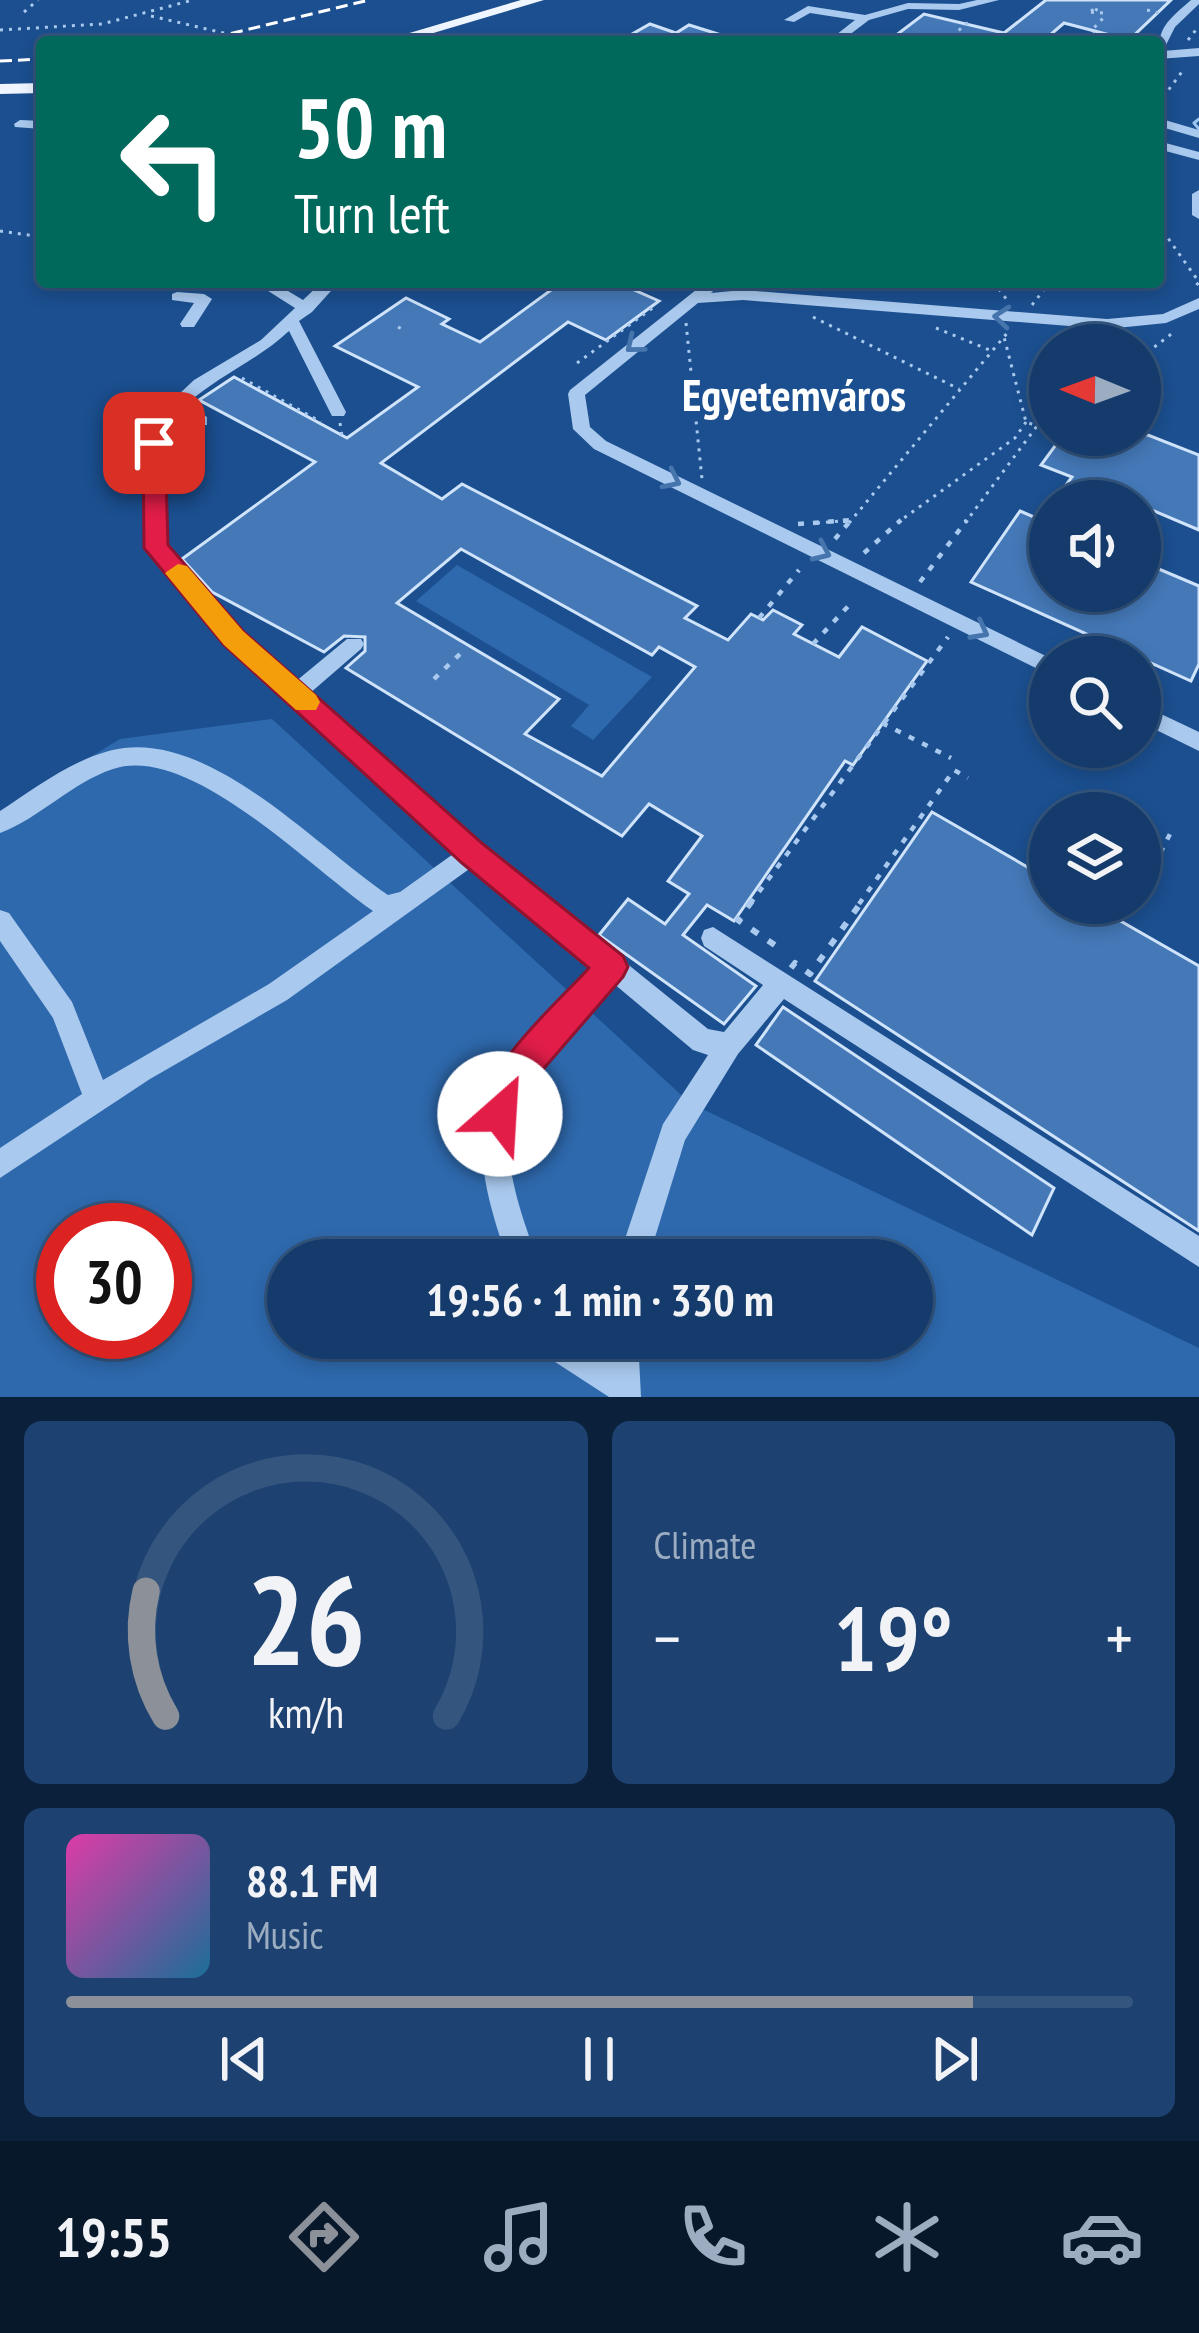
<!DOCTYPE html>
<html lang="en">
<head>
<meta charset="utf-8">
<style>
  body { margin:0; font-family:"PT Sans Narrow",sans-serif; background:#1d4271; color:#f1f3f6; height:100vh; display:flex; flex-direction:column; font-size:45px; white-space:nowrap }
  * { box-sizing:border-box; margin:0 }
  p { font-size:39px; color:#9dadc1 }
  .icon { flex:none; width:66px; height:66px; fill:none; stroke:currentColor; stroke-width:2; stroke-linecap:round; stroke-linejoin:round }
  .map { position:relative; height:1397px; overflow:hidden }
  .drawer { display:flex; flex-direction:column; gap:24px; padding:24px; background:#0b203b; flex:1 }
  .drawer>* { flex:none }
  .hud { position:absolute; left:36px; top:36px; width:1128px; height:252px; border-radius:12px; box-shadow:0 6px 18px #0003,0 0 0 3px #33557e; background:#00695c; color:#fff; overflow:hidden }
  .needle { width:78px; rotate:271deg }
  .fabs { position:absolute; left:1029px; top:324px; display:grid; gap:24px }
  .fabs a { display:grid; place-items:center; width:132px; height:132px; border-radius:50%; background:#143b6b; box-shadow:0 6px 18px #0003,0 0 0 3px #33557e; font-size:60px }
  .speed { position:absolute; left:36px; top:1203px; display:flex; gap:24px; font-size:60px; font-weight:700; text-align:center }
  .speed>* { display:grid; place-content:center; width:156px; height:156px; border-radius:50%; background:#143b6b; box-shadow:0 6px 18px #0003,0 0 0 3px #33557e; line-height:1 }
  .speed .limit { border:18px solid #d22; background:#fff; color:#111 }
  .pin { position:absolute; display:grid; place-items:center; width:102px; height:102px; color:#fff; margin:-51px; border-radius:24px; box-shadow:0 6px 18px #0006 }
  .me { position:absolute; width:132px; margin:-66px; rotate:26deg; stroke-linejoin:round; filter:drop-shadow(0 0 9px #0008) }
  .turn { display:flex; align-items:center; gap:42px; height:252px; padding:0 60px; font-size:54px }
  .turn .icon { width:156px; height:156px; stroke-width:2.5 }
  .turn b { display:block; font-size:84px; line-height:102px }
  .big { font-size:90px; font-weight:700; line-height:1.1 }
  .drawer .tile { flex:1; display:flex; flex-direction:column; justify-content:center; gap:18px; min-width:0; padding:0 42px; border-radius:18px; background:#1d4271 }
  .drawer .dial { align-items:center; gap:0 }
  .dial svg { height:312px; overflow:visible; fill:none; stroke:#33557e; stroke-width:7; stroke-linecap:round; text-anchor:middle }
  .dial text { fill:#f1f3f6; stroke:none }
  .song { display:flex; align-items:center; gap:36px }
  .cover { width:144px; height:144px; border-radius:18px; background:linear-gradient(135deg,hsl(320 70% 55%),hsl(200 70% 35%)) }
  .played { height:12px; border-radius:6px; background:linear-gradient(90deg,#8c9099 85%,#33557e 85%) }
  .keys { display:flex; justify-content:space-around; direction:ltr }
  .heat { display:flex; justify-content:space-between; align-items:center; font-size:66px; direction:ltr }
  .drawer .tiles { flex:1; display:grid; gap:24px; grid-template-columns:1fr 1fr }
  .tile:last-child { grid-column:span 2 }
  .trip { position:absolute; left:267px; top:1239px; width:666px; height:120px; border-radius:60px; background:#143b6b; box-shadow:0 6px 18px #0003,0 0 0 3px #33557e; font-weight:700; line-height:120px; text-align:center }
  .menu { display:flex; height:192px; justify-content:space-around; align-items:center; background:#08182b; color:#9dadc1 }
  .menu .icon { width:84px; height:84px }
  .menu .current { color:#8c9099 }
  .menu b { font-size:54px; color:#f1f3f6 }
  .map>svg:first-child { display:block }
</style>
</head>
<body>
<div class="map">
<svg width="1199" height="1397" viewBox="0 0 1199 1397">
  <rect width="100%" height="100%" fill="#1b4f8f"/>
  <path fill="#2e69ad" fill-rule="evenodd" d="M457,565L652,677L593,740L571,726L589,705L416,601Z
    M272,719L690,1103L1199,1348V1397H0V813L120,739ZM63,1230H165V1332H63ZM288,1260H912V1338H288Z"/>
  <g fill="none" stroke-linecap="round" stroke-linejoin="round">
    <path stroke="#9cc4f0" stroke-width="3" d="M1199,119L1194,123L1199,129"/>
  </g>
  <path fill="#4478b7" stroke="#cfe3fa" stroke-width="3" fill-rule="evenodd" d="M1046,0H1171L1129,40L1064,23L1042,42H887L924,14L1004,33Z
    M650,24L676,33L689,25L731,38L730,42H618Z
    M562,282H616L659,301L606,340L568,322L381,463L442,499L462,484L697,606L685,618L728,640L751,614L763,620L773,610L802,625L794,634L839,657L862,627L927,661L853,765L845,761L734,921L707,905L683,935L756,986L724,1024L599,935L628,899L665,924L689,894L668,881L702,836L649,804L622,836L346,668L365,651V637L344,636L324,652L212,592L182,559L315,462L199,400L234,377L347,438L418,387L335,346L406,298L449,319L442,324L480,342ZM461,549L652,655L659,647L695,667L602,776L525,734L559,699L397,603Z
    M1063,435H1148L1199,455V530L1140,505V501H1054L1072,477L1041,465Z
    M1020,511L1050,524V591H1140V561L1199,586V664L1191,681L971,582Z
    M932,812L1050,880V903H1089L1199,966V1231L815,981Z
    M783,1007L1054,1188L1032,1235L756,1045Z"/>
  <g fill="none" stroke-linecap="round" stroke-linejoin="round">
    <path stroke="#a9c9ee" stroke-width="3" stroke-dasharray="3 6" stroke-linecap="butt" d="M1095,9L1103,13L1088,12Z
      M1147,10L1162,14
      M24,12L38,0
      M151,16L228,34L236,42
      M0,30L102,24L193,0
      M1188,40L1199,26
      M1102,41L1121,42
      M945,42L972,19
      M1100,42L1092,30L1106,15
      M1158,104L1184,69
      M1158,224L1199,282L1195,287
      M0,231L42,237
      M993,282L1008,301
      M537,286L543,282
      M1032,305L1050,282
      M813,317L959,389
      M686,323L702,479
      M398,327L404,330
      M936,328L992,351
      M1140,358L1174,332
      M577,363L654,307
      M242,378L321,422
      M340,423L342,436
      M817,523L852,520
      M849,523L1008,332
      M897,523L1015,438L1026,422
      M965,523L1037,426L1026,422L1004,337"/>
    <path stroke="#a9c9ee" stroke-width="4.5" stroke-dasharray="6 9" stroke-linecap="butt" d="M798,524L852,520
      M835,539L851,520
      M864,553L901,520
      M920,582L967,520
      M759,618L799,570
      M813,644L853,601
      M434,679L460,654
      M1140,893L1173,828
      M750,904L948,637
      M859,904L954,770L968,778"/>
    <path stroke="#a9c9ee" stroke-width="6" stroke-dasharray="8 12" stroke-linecap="butt" d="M752,901L738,920L779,948
      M1132,908L1135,903
      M791,968L795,963L810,974L862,901"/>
    <path fill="#a9c9ee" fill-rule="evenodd" d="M977,0H999L959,10L908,9L869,20L840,42H827L855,20L810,13L794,22L784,20L808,6L865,15L908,3L959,4Z
      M1191,0H1199V4L1175,27L1163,51L1199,48V56L1158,59C1158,27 1166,22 1191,0Z
      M1158,118L1199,130V138L1158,126Z
      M20,120L42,121V129L15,127L14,124Z
      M1158,141L1199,152V160L1158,149Z
      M1199,190V219L1192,215V194Z
      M254,282H273L303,300L322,282H339L312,312L299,321L346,412L344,416H332L289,331C258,360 218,376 187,404L207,417V425H195L177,413L163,443L165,545L240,633L295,682L347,639H361L364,644L361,649L309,694L481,846L708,1029L724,1032L763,985L704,946L701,938L704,930L713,927L1199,1236V1267L784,999L738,1054L685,1140L648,1260H618L663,1124L708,1055L693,1050L613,983C579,1017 535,1052 515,1096C495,1142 521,1216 538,1260H508C453,1108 487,1073 594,968L472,867L287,1000L150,1079L0,1178V1148L82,1094L53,1018L0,941V910L9,913L72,1002L103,1080L269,984L373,911C311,869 190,743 113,769C71,783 40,818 0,833V811C37,787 79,754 124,748C216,737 317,847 388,895L400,892L456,852L226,643L147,547L145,443L158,414L194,380L261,340L295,308Z
      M706,282H723L711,293L743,290L1107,319L1163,314L1199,298V309L1166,323L1107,329L743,300L698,303L585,395L590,427L606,441L1050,658V675L594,449L573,429L568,394L570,390Z
      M177,292L204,294L212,299L194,327H182L180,324L194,303L172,300V294Z
      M1140,704L1199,732V751L1140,722Z
      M541,1338H573L609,1361L608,1338H638L641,1397H609L549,1358Z"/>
    <path fill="#f0f6ff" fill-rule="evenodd" d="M521,0H544L403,42H379Z
      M42,83V93L0,94V84Z"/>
    <path stroke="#fff" stroke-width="3" stroke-dasharray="12 6" stroke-linecap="butt" d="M196,42L369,0
      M0,61L42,59"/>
    <path stroke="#a9c9ee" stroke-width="4.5" stroke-dasharray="6 9" stroke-linecap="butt" d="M882,723L951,758"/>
  </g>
  <defs><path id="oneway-chevron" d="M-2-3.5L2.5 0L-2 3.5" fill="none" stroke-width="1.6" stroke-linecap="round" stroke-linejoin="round" transform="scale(3)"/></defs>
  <g stroke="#4674ac">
    <use href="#oneway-chevron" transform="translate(1002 317) rotate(-175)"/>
    <use href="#oneway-chevron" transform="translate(634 345) rotate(141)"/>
    <use href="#oneway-chevron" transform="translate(672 480) rotate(26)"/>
    <use href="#oneway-chevron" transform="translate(822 552) rotate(24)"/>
    <use href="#oneway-chevron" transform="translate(980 631) rotate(28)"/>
  </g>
  <path fill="#e11d48" stroke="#92132f" stroke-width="3" d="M154,436L165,443L168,545L243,631L483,844L623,956L628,967L623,977L520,1096L512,1127L500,1132L487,1127C467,1079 558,1003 589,968L462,863L224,645L144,548L143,443Z"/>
  <path fill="#f59e0b" d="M178,564L187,566L243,631L316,695L320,702L316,710H296L224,645L165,573Z"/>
  <g text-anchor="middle" stroke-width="12" stroke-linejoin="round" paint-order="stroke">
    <g font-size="45" font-weight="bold" fill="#fff" stroke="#1b4f8f">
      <text x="794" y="411">Egyetemváros</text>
    </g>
  </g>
</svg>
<div class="fabs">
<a><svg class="needle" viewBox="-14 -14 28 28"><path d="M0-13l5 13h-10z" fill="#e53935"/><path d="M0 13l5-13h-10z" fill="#9dadc1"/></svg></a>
<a><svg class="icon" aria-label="sound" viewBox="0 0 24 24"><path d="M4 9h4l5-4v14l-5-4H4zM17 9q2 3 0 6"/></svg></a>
<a><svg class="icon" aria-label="search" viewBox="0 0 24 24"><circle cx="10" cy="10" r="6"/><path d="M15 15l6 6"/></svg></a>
<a><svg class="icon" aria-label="layers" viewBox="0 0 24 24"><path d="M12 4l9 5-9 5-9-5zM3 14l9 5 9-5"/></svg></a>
</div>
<div class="speed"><div class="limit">30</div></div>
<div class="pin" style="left:154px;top:443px;background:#d93025"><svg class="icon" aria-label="arrive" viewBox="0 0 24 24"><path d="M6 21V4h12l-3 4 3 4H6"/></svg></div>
<svg class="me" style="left:500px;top:1114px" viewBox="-20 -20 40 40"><circle r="19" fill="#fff"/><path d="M0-13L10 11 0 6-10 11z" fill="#e11d48"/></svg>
<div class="trip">19:56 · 1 min · 330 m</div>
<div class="hud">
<div class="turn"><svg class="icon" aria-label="left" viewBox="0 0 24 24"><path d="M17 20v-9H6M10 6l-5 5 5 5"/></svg><div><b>50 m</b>Turn left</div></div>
</div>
</div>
<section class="drawer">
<div class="tiles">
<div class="tile dial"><svg viewBox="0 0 100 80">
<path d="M14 69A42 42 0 1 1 86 69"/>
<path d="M14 69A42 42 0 0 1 9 37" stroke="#8c9099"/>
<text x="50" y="56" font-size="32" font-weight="700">26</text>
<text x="50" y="72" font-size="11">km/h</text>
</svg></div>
<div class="tile"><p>Climate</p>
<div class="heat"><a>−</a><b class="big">19°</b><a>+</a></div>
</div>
<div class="tile">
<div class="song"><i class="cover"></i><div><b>88.1 FM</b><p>Music</p></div></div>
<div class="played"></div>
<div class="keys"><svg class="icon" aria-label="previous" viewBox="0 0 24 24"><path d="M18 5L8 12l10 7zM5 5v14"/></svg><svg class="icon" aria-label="pause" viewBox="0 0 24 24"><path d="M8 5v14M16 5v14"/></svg><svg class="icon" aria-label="next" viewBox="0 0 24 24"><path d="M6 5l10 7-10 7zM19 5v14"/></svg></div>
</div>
</div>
</section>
<nav class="menu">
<b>19:55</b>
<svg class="icon current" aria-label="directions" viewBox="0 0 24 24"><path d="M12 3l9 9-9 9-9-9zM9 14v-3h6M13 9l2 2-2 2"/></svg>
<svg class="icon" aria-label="music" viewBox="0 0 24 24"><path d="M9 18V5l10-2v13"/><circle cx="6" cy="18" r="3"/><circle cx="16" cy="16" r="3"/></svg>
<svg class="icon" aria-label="phone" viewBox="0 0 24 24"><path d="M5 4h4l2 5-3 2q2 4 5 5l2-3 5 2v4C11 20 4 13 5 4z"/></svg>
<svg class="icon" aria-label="climate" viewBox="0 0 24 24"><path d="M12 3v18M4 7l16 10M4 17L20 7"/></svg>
<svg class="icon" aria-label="car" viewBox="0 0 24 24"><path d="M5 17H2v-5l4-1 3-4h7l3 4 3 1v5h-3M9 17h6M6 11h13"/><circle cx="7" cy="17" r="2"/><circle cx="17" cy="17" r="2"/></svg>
</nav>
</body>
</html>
